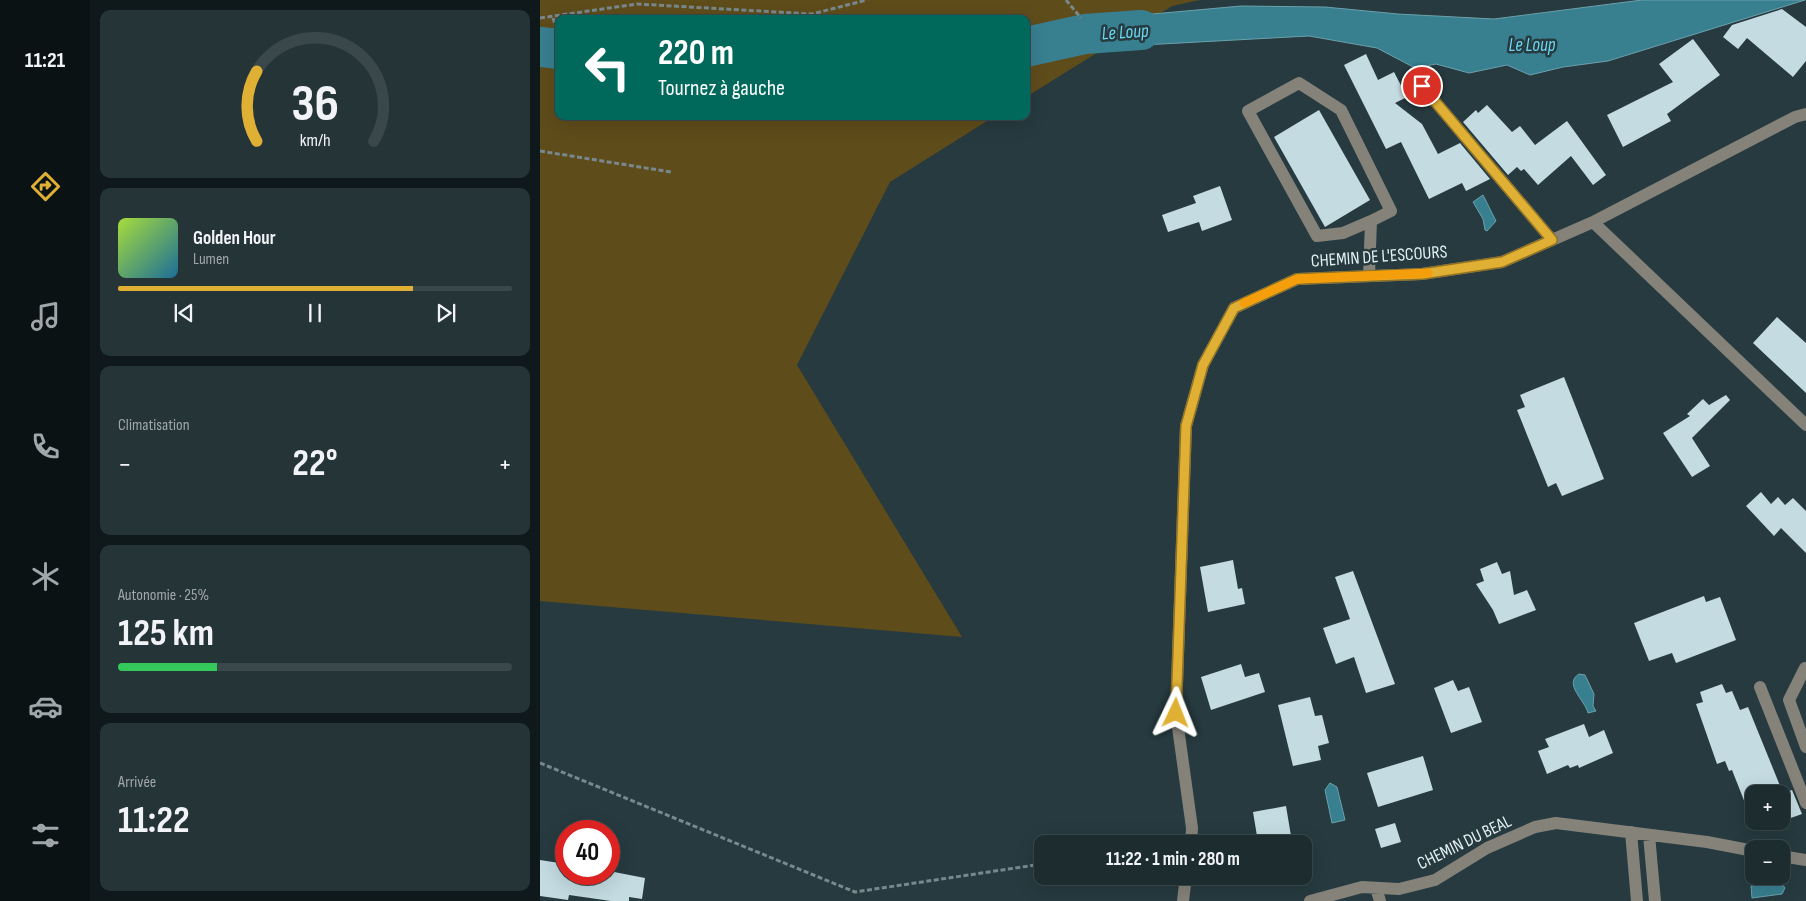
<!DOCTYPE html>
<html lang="fr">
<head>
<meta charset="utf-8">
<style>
  body { margin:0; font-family:"Sofia Sans Condensed",sans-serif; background:#253437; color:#f1f3f6; height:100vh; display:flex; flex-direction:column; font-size:19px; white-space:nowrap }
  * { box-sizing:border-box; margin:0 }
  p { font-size:16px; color:#a0a7aa }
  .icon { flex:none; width:28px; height:28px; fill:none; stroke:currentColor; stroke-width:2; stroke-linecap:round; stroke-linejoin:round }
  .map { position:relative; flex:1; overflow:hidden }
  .drawer { display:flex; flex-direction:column; gap:10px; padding:10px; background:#0f181a; width:450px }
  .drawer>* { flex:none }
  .hud { position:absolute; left:15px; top:15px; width:475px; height:105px; border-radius:10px; box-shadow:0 5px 20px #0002,0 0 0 1px #3a484b; background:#00695c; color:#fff; overflow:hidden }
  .controls { position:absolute; left:1205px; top:785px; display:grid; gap:10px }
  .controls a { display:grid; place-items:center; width:45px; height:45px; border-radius:10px; background:#1c2c2f; box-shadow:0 5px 20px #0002,0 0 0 1px #3a484b; font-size:25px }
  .speed { position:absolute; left:15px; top:820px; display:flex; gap:10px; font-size:25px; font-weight:700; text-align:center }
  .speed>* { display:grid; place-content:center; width:65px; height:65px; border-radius:50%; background:#1c2c2f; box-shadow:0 5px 20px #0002,0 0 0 1px #3a484b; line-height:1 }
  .speed .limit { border:8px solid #d22; background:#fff; color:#111 }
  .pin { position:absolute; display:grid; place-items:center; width:42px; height:42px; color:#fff; margin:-21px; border:2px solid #fff; border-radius:50%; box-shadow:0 1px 5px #0007 }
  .me { position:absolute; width:55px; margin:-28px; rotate:2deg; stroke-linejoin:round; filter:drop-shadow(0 0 4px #0008) }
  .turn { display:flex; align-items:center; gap:18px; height:105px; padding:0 20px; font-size:22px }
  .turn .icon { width:65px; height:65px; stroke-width:2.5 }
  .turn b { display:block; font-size:35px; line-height:42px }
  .big { font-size:38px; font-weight:700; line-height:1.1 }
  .drawer .widget { flex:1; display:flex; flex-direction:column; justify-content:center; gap:8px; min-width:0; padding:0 18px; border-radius:10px; background:#253437 }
  .drawer .dial { align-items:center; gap:0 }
  .dial svg { height:130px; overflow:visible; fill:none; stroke:#3a484b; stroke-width:7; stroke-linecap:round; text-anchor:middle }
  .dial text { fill:#f1f3f6; stroke:none }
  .song { display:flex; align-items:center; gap:15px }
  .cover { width:60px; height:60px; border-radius:8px; background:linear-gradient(135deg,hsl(80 70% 55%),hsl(200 70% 35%)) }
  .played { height:5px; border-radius:2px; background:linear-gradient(90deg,#dfb034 75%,#3a484b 75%) }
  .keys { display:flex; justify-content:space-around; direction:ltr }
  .heat { display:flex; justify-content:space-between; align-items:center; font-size:28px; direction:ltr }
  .charge { height:8px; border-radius:4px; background:linear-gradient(90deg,#34c759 25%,#3a484b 0) }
  .trip { position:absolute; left:494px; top:835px; width:278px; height:50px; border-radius:10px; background:#1c2c2f; box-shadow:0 5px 20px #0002,0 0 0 1px #3a484b; font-weight:700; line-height:50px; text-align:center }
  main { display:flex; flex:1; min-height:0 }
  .tabs { display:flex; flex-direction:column; width:90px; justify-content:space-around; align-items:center; background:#0b1213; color:#a0a7aa }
  .tabs .icon { width:35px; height:35px }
  .tabs .current { color:#dfb034 }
  .tabs b { font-size:22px; color:#f1f3f6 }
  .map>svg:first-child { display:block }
</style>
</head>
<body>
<main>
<nav class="tabs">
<b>11:21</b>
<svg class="icon current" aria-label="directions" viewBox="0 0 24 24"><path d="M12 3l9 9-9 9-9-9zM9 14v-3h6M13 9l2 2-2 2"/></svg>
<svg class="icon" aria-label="music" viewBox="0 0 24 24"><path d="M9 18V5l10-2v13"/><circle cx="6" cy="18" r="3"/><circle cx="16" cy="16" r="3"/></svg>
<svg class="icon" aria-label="phone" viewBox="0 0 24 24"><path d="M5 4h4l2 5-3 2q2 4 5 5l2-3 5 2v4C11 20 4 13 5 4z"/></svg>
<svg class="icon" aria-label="climate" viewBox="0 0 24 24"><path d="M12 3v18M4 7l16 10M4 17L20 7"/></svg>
<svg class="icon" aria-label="car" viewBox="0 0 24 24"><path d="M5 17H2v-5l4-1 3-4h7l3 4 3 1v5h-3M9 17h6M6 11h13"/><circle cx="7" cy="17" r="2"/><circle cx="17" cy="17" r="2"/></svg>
<svg class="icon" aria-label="filters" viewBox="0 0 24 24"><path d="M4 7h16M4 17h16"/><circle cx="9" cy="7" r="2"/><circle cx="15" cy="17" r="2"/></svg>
</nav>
<section class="drawer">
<div class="widget dial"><svg viewBox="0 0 100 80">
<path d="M14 69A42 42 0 1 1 86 69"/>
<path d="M14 69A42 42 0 0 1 14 26" stroke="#dfb034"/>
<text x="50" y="56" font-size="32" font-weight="700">36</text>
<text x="50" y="72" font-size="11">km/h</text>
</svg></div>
<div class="widget">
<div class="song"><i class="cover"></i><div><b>Golden Hour</b><p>Lumen</p></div></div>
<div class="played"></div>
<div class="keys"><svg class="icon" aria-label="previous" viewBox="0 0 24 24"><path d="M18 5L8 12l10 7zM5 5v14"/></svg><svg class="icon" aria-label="pause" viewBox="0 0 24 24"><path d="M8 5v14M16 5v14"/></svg><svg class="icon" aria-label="next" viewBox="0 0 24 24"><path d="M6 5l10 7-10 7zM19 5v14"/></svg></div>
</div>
<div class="widget"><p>Climatisation</p>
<div class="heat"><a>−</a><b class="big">22°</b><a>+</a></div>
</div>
<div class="widget"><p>Autonomie · 25%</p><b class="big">125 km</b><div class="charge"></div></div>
<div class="widget"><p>Arrivée</p><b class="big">11:22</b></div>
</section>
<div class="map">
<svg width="1266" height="901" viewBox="0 0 1266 901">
  <rect width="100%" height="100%" fill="#263a3f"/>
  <path fill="#5f4c1b" d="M0,0H660L632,6L486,97V19H19V116H455L350,182L257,365L422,637L0,601Z"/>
  <path fill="#387f90" stroke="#6ba1ad" d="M1102,0H1265L1068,61L1023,67L990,75L967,65L929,73L896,64L875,68L837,48L769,36L603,45L570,41L548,42L543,24L579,17L701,6L785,7L858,14L954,19Z
    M943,195L956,221L947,231L945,230L943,219L933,202Z
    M1039,674L1045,675L1054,694L1053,706L1056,711L1048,713C1045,700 1023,684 1039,674Z
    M790,783L797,787L805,820L792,823L785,790Z
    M1240,881L1245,888L1242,894L1212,898L1211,886Z"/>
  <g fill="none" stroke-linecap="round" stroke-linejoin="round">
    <path stroke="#387f90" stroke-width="40" d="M0,47L19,49
      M486,47L545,34L601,30"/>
  </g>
  <path fill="#c3dbe1" d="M1242,9L1266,27V61L1253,77L1207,38L1198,49L1183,37L1192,25Z
    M1153,39L1180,75L1127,114L1131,121L1083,147L1067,115L1133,82L1119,64Z
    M826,54L838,80L854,72L867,97L855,103L882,124L898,154L920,143L950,179L926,191L922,183L889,199L861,142L846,149L804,65Z
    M947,105L972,132L980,126L995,145L1027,121L1066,175L1053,185L1031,156L998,185L984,169L981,171L977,167L968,175L923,122L936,110L938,113Z
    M779,110L830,200L785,227L734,137Z
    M680,186L692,220L662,231L659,222L628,232L622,215L656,203L653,196Z
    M1237,317L1266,343V393L1213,343Z
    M1024,377L1064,479L1022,496L1016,483L1008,487L977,410L985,407L980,395Z
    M1186,395L1190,400L1152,438L1170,466L1152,477L1123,433L1150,416L1147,414L1163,399L1169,405Z
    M1221,492L1231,504L1238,497L1245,505L1253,498L1266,511V553L1241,528L1234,536L1206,506Z
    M693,560L698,589L702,588L705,604L668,612L660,567Z
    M957,562L962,574L970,571L974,595L987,590L996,610L959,624L953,610L936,584L944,581L940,569Z
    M813,571L855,684L826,693L814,657L796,664L783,628L810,619L795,577Z
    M1164,596L1166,602L1180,597L1196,640L1136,663L1132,653L1109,661L1094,623Z
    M701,664L705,677L719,673L725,692L671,710L661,677Z
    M913,680L918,691L929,687L942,722L911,733L894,688Z
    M1182,684L1186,693L1192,691L1200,710L1208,707L1243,793L1252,790L1262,814L1245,820L1241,809V794H1214V805L1207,808L1192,770L1189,771L1185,761L1177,764L1156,704L1163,702L1160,692Z
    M770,697L775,716L782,715L789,743L778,746L781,760L753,766L738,705Z
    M1044,724L1049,737L1064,730L1073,753L1039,768L1038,765L1030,768L1028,765L1007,774L998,751L1009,747L1005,739Z
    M883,756L893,790L838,807L827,773Z
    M746,806L751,836L718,842L713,812Z
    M855,823L861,842L841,848L835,829Z
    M0,860L26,864V874H69V871L105,878L102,899L89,897V901H71L29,895L28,900L0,896Z"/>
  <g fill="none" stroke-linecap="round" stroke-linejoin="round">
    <path stroke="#78888c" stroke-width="3" stroke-dasharray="5 2.5" stroke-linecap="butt" d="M526,0L541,18
      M272,15L280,19
      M0,18L97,4L272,14L327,0
      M13,18L18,35
      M0,151L131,172
      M0,763L315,892L502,864"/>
    <path stroke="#85827a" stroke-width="12" d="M882,86L1012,240
      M1053,222L1266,425
      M829,276L831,221L851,211L801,110L759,83L708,111L777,236L803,233L831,221
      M1265,668L1249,700L1266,747
      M1220,687L1266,803
      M1091,832L1097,901
      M1109,835L1115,901
      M651,844L652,828L636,713L646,426L663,365L694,308L757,279L882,274L962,262L1053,222L1255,117L1266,114
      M1241,856L1266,860
      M836,888L840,901
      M643,901L646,876
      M770,901L822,887L859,889L895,880L947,848L995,827L1016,823L1167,842L1214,851"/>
  </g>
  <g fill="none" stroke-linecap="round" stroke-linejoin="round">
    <g stroke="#917222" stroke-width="12">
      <path id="route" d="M636,713L646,426L663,365L694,308L757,279L882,274L962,262L1012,240L882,86"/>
    </g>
    <use href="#route" stroke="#dfb034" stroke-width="9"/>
    <path stroke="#f59e0b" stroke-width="9" d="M704,303L757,279L888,273"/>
  </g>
  <g text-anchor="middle" stroke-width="5" stroke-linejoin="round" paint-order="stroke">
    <g font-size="18" fill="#e3eff2" stroke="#263a3f">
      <text transform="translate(839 256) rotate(-4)" y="6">CHEMIN DE L'ESCOURS</text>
      <text transform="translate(924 842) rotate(-26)" y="6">CHEMIN DU BEAL</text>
    </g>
    <g font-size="19" font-style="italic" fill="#6bd7f1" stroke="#263a3f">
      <text transform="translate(585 31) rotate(-4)" y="7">Le Loup</text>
      <text x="992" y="51">Le Loup</text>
    </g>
  </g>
</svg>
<div class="controls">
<a>+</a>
<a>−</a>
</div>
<div class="speed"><div class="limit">40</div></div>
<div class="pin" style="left:882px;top:86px;background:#d93025"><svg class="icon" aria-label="arrive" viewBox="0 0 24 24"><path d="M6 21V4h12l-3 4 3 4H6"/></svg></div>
<svg class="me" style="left:636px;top:713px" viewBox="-20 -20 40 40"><path d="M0-17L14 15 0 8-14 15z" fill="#dfb034" stroke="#fff" stroke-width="4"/></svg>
<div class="trip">11:22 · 1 min · 280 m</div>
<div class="hud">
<div class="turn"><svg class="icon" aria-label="left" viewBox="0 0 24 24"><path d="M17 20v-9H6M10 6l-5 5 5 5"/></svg><div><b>220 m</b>Tournez à gauche</div></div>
</div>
</div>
</main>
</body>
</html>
